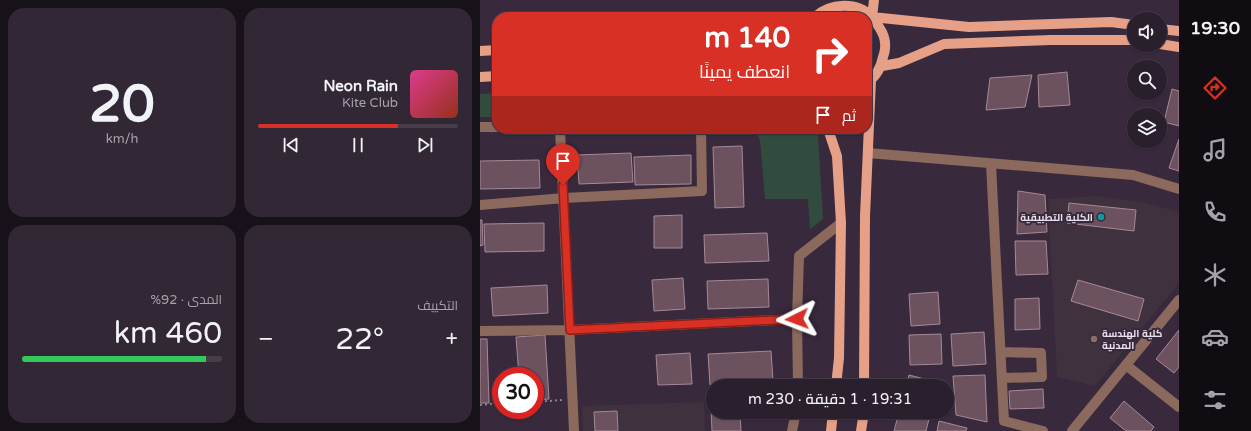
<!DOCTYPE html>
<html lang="ar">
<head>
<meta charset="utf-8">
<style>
  body { margin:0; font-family:"Varela Round",Cairo,sans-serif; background:#322735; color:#f1f3f6; direction:rtl; height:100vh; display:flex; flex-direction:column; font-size:15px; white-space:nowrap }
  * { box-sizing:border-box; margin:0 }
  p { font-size:13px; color:#a5a2aa }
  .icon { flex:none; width:22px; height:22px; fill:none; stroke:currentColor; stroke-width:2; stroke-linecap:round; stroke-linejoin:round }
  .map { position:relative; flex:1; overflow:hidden; direction:ltr }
  .details { display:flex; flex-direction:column; gap:8px; padding:8px; background:#171119; width:480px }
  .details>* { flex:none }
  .top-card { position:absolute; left:12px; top:12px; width:380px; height:122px; border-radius:16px; box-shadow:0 1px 3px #0004,0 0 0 1px #463d49; direction:rtl; background:#d93025; color:#fff; overflow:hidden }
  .controls { position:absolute; left:647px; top:12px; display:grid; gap:8px }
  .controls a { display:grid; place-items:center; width:40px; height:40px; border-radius:50%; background:#2a1f2d; box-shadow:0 1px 3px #0004,0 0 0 1px #463d49; font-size:20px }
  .speed { position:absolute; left:12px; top:367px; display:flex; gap:8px; font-size:20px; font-weight:700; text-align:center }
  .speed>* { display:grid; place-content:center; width:52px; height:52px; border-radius:50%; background:#2a1f2d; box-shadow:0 1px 3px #0004,0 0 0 1px #463d49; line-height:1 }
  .speed .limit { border:6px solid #d22; background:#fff; color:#111 }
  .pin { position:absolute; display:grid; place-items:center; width:34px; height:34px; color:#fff; margin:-41px -17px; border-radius:50% 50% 50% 0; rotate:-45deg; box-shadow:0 0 4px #0007 }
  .pin .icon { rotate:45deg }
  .me { position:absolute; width:44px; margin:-22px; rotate:267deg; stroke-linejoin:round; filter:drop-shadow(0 0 3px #0008) }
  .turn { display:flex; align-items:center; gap:14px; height:84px; padding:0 16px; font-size:18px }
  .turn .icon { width:52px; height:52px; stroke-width:2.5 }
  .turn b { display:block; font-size:28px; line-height:34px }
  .then { display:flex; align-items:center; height:38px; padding:0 16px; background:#0003; gap:8px; font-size:15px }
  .big { font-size:30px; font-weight:600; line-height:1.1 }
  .details .card { flex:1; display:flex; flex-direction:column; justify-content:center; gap:6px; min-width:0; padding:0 14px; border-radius:16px; background:#322735 }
  .details .dial { align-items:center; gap:0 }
  .dial b { font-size:52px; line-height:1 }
  .song { display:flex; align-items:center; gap:12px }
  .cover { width:48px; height:48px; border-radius:6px; background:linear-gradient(135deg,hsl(330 70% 55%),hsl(10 70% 35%)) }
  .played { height:4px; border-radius:2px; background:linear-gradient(90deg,#d93025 70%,#463d49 70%) }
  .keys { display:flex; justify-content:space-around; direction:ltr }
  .heat { display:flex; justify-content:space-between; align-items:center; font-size:22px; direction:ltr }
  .charge { height:6px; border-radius:3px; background:linear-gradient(90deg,#34c759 92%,#463d49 0) }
  .details .tiles { flex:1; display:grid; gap:8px; grid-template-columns:repeat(2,1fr) }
  .trip { position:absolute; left:226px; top:379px; width:248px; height:40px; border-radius:20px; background:#2a1f2d; box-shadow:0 1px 3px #0004,0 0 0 1px #463d49; font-weight:600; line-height:40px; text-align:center; direction:rtl }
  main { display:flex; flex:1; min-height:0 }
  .menu { display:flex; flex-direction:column; width:72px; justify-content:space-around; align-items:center; background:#110c12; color:#a5a2aa }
  .menu .icon { width:28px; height:28px }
  .menu .current { color:#d93025 }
  .menu b { font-size:18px; color:#f1f3f6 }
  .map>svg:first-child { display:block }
</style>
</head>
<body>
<main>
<nav class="menu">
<b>19:30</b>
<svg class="icon current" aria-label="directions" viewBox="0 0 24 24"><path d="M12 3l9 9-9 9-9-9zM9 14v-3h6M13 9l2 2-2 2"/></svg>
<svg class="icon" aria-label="music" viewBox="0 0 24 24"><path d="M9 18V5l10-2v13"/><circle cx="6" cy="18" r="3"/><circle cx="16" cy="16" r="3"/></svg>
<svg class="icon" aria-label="phone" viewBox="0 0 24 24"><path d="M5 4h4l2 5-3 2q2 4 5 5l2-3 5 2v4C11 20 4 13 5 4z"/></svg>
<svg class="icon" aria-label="climate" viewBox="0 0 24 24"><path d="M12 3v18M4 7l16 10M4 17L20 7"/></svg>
<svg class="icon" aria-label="car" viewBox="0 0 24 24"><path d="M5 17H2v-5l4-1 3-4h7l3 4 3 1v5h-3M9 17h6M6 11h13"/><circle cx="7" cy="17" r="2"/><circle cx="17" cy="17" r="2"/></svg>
<svg class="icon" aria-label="filters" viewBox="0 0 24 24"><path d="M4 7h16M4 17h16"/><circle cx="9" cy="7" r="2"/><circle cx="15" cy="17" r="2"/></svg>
</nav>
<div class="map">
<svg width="699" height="431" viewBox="0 0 699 431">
  <rect width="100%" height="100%" fill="#38293c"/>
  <path fill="#40313e" d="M616,196L667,203L699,212V283L615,386L577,377L568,199Z
    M224,402L225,431H103L102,406Z"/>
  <path fill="#314c3e" d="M17,93V117H0V94Z
    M268,129H334L338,136L343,219L330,229L328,199H285L280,140L276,133Z"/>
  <path fill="#6c515f" stroke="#a68997" d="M587,72L590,105L559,107L558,75Z
    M552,75L545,107L506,110L510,78Z
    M692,89L699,91V126L684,122Z
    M699,139V171L689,168Z
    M262,146L264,207L235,208L233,147Z
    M151,153L153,182L99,184L97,155Z
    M211,155V184L155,185L154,157Z
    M59,160L60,188L0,189V161Z
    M538,191L565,195L567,232L537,234Z
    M589,203L656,210L654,231L587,223Z
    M202,215V248H174V216Z
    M0,220H2L3,245L0,246Z
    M64,223V251L5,252L4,224Z
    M287,233L289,261L225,263L224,235Z
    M535,241H566L568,274L536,275Z
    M203,278L205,309L174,311L172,280Z
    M288,279L289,307L228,309L227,281Z
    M598,280L664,299L658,321L591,301Z
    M67,285L68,313L13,316L11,288Z
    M458,292L460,324L431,326L429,294Z
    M559,298L560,329L535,330V299Z
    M699,330V367L694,373L676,359Z
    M504,332L506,364L473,366L471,334Z
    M461,334L462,364L430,365L429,335Z
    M65,335L69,399L55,400V376H39L36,337Z
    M0,339H7L9,403H0Z
    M291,351L293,381L230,385L228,354Z
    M210,353L212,384L178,385L176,355Z
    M429,375L464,384V386H426Z
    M505,375L507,422L476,415L473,376Z
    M563,389L564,408L530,409L529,391Z
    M644,401L674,427L671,431H646L630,418Z
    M231,410H233V412H260L261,431H232Z
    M137,411L138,431H115L114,412Z
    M419,412L449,419L446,431H414Z
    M459,421L487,428L486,431H457Z"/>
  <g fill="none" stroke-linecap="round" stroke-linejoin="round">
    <path stroke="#8f8292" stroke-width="2" stroke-dasharray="2 3" stroke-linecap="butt" d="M55,402L82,400
      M0,405L21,403"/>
    <path stroke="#8b695d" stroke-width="10" d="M0,127H17
      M80,129L94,431
      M388,153L653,175L699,189
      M511,164L524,421L563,431
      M0,205L84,198L222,191L221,129
      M0,331L90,330L317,319
      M521,352L561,353L562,377L522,378
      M646,365L699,407
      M318,386L317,319L319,256L361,223
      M312,431L316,412
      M592,431L699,300"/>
    <path stroke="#e7a088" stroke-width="10" d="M394,0L392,17L489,27L631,22L654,25
      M335,17C350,3 377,1 392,17C395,20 397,24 399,27C403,33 406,40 405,48C405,51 404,54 403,57C401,67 396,77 387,82
      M680,29L699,31
      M680,44L699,47
      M0,51L17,50
      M402,66L419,63L464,44L571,40H654
      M0,77L17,76
      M348,129L357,156L361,223L359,358L356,386
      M384,386L385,216L391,80
      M351,431L353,412
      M381,431L384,412"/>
  </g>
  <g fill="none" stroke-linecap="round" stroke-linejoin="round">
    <g stroke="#8d1f18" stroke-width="10">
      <path id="route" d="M83,185L90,330L317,319"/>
    </g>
    <use href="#route" stroke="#d93025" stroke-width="7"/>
  </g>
  <circle fill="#0f9aa8" stroke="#38293c" stroke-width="1.5" cx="621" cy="217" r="4"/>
  <circle fill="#8d6e63" stroke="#38293c" stroke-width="1.5" cx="614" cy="339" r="4"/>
  <g text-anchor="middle" stroke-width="4" stroke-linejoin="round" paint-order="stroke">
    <g font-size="10" font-weight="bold" fill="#eae0ed" stroke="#38293c" text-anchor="end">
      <text x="613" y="221">الكلية التطبيقية</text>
      <text x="622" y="337" text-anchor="start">كلية الهندسة<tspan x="622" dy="12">المدنية</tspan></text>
    </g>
  </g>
</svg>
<div class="controls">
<a><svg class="icon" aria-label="sound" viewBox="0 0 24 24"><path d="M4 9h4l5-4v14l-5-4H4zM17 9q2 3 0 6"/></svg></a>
<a><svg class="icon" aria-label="search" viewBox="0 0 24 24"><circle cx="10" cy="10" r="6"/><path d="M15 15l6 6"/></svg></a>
<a><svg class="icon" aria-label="layers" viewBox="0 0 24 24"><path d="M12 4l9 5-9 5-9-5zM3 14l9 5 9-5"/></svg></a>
</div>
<div class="speed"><div class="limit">30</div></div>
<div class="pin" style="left:83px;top:185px;background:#d93025"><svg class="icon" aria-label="arrive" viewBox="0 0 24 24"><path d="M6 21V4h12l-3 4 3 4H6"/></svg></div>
<svg class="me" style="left:317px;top:319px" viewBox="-20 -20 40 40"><path d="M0-17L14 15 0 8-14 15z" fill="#d93025" stroke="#fff" stroke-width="4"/></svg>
<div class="trip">19:31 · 1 دقيقة · 230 m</div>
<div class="top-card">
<div class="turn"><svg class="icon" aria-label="right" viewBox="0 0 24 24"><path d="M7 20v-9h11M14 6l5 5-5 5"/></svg><div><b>140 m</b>انعطف يمينًا</div></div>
<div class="then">ثم<svg class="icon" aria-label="arrive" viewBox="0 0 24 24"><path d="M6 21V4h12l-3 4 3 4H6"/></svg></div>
</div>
</div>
<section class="details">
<div class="tiles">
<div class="card">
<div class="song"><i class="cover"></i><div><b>Neon Rain</b><p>Kite Club</p></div></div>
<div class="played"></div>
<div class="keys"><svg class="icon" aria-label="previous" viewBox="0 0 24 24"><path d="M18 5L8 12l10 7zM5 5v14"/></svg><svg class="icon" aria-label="pause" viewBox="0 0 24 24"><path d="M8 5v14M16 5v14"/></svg><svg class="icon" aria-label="next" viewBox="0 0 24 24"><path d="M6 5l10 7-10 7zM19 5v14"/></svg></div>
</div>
<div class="card dial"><b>20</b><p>km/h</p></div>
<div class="card"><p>التكييف</p>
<div class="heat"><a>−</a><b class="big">22°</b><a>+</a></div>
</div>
<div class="card"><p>المدى · 92%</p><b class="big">460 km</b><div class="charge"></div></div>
</div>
</section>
</main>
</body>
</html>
